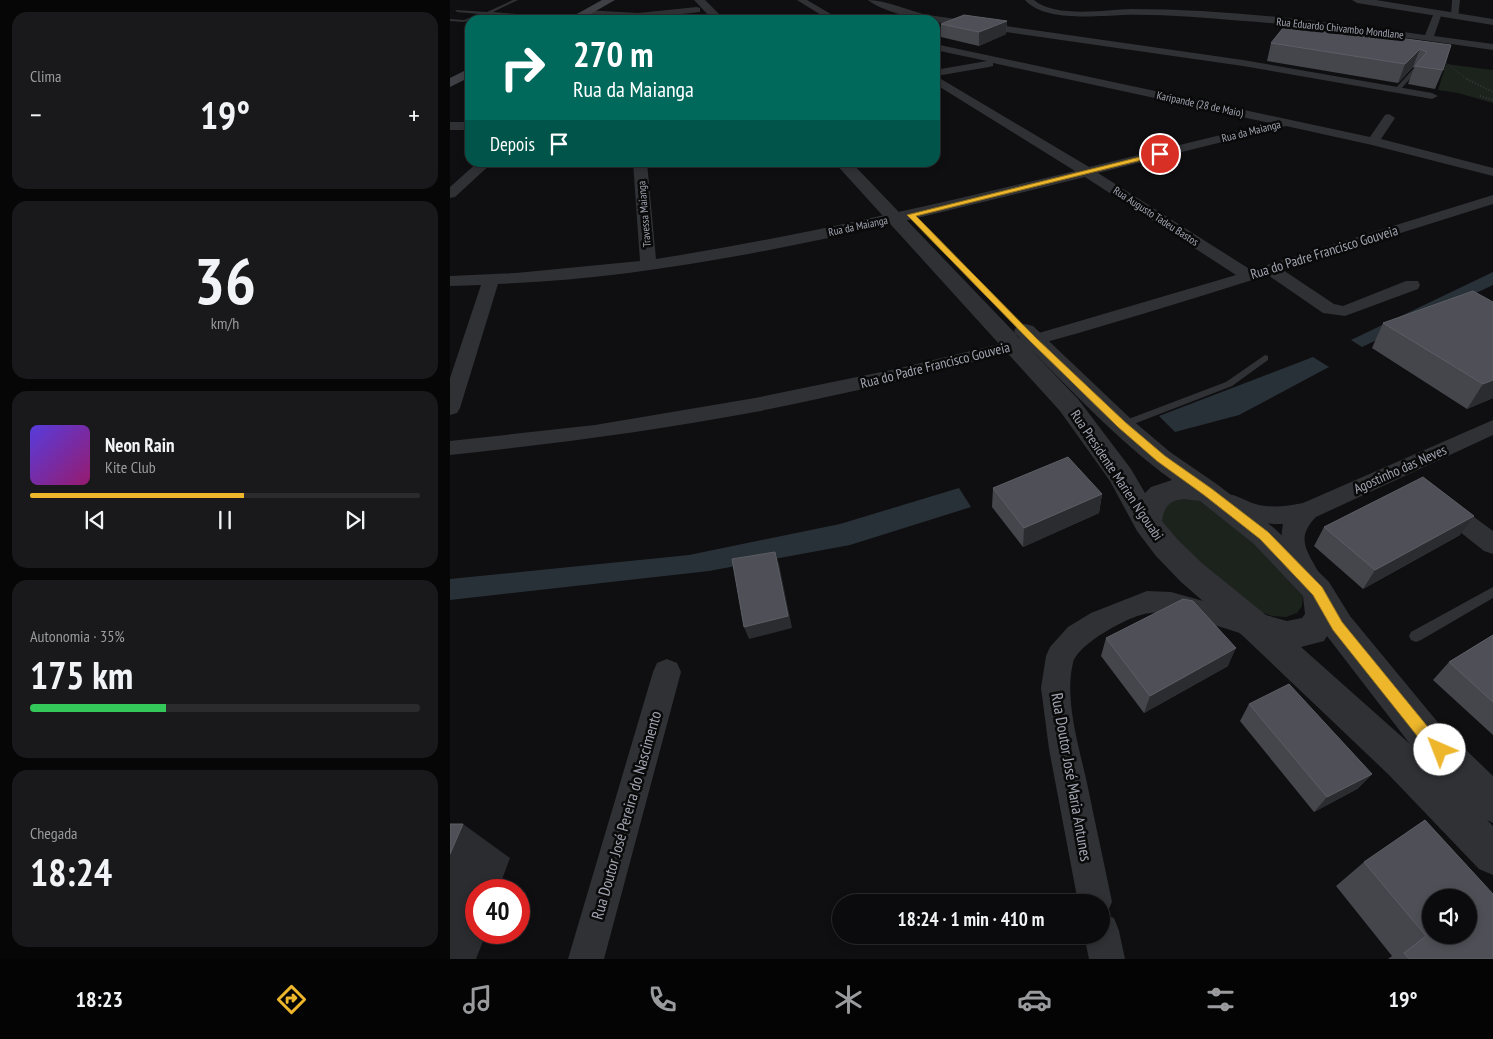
<!DOCTYPE html>
<html lang="pt">
<head>
<meta charset="utf-8">
<style>
  body { margin:0; font-family:"PT Sans Narrow",sans-serif; background:#19191b; color:#f1f3f6; height:100vh; display:flex; flex-direction:column; font-size:19px; white-space:nowrap }
  * { box-sizing:border-box; margin:0 }
  p { font-size:16px; color:#9a9b9d }
  .icon { flex:none; width:28px; height:28px; fill:none; stroke:currentColor; stroke-width:2; stroke-linecap:round; stroke-linejoin:round }
  .map { position:relative; flex:1; overflow:hidden }
  .panel { display:flex; flex-direction:column; gap:12px; padding:12px; background:#060607; width:450px }
  .panel>* { flex:none }
  .hud { position:absolute; left:15px; top:15px; width:475px; height:152px; border-radius:15px; box-shadow:0 2px 8px #0003,0 0 0 1px #2b2b2e; background:#00695c; color:#fff; overflow:hidden }
  .buttons { position:absolute; left:972px; top:889px; display:grid; gap:10px }
  .buttons a { display:grid; place-items:center; width:55px; height:55px; border-radius:50%; background:#0b0b0d; box-shadow:0 2px 8px #0003,0 0 0 1px #2b2b2e; font-size:25px }
  .speed { position:absolute; left:15px; top:879px; display:flex; gap:10px; font-size:25px; font-weight:700; text-align:center }
  .speed>* { display:grid; place-content:center; width:65px; height:65px; border-radius:50%; background:#0b0b0d; box-shadow:0 2px 8px #0003,0 0 0 1px #2b2b2e; line-height:1 }
  .speed .limit { border:8px solid #d22; background:#fff; color:#111 }
  .pin { position:absolute; display:grid; place-items:center; width:42px; height:42px; color:#fff; margin:-21px; border:2px solid #fff; border-radius:50%; box-shadow:0 1px 5px #0007 }
  .me { position:absolute; width:55px; margin:-28px; rotate:316deg; stroke-linejoin:round; filter:drop-shadow(0 0 4px #0008) }
  .turn { display:flex; align-items:center; gap:18px; height:105px; padding:0 25px; font-size:22px }
  .turn .icon { width:65px; height:65px; stroke-width:2.5 }
  .turn b { display:block; font-size:35px; line-height:42px }
  .then { display:flex; align-items:center; height:48px; padding:0 25px; background:#0003; gap:10px; font-size:19px }
  .big { font-size:38px; font-weight:600; line-height:1.1 }
  .panel .card { flex:1; display:flex; flex-direction:column; justify-content:center; gap:8px; min-width:0; padding:0 18px; border-radius:15px; background:#19191b }
  .panel .dial { align-items:center; gap:0 }
  .dial b { font-size:65px; line-height:1 }
  .song { display:flex; align-items:center; gap:15px }
  .cover { width:60px; height:60px; border-radius:8px; background:linear-gradient(135deg,hsl(250 70% 55%),hsl(320 70% 35%)) }
  .played { height:5px; border-radius:2px; background:linear-gradient(90deg,#edb62b 55%,#2b2b2e 55%) }
  .keys { display:flex; justify-content:space-around; direction:ltr }
  .heat { display:flex; justify-content:space-between; align-items:center; font-size:28px; direction:ltr }
  .charge { height:8px; border-radius:4px; background:linear-gradient(90deg,#34c759 35%,#2b2b2e 0) }
  .trip { position:absolute; left:382px; top:894px; width:278px; height:50px; border-radius:25px; background:#0b0b0d; box-shadow:0 2px 8px #0003,0 0 0 1px #2b2b2e; font-weight:600; line-height:50px; text-align:center }
  .tab-bar { display:flex; height:80px; justify-content:space-around; align-items:center; background:#040405; color:#9a9b9d }
  .tab-bar .icon { width:35px; height:35px }
  .tab-bar .active { color:#edb62b }
  .tab-bar b { font-size:22px; color:#f1f3f6 }
  main { display:flex; flex:1; min-height:0 }
  .map>svg:first-child { display:block }
</style>
</head>
<body>
<main>
<section class="panel">
<div class="card"><p>Clima</p>
<div class="heat"><a>−</a><b class="big">19°</b><a>+</a></div>
</div>
<div class="card dial"><b>36</b><p>km/h</p></div>
<div class="card">
<div class="song"><i class="cover"></i><div><b>Neon Rain</b><p>Kite Club</p></div></div>
<div class="played"></div>
<div class="keys"><svg class="icon" aria-label="previous" viewBox="0 0 24 24"><path d="M18 5L8 12l10 7zM5 5v14"/></svg><svg class="icon" aria-label="pause" viewBox="0 0 24 24"><path d="M8 5v14M16 5v14"/></svg><svg class="icon" aria-label="next" viewBox="0 0 24 24"><path d="M6 5l10 7-10 7zM19 5v14"/></svg></div>
</div>
<div class="card"><p>Autonomia · 35%</p><b class="big">175 km</b><div class="charge"></div></div>
<div class="card"><p>Chegada</p><b class="big">18:24</b></div>
</section>
<div class="map">
<svg width="1043" height="959" viewBox="0 0 1043 959">
  <rect width="100%" height="100%" fill="#0f0f11"/>
  <path fill="#1c231d" d="M996,64L1043,70V103L1008,93L988,90Z
    M740,496L785,519L853,596L852,606L847,613L836,617L822,616L796,607L717,533L708,513L718,498Z"/>
  <path fill="#293138" d="M1043,272V285L912,347L901,340Z
    M863,357L879,367L789,415L725,432L709,416Z
    M509,488L521,507L400,545L259,571L0,600V579L239,555L390,524Z"/>
  <g fill="none" stroke-linecap="round" stroke-linejoin="round">
    <path stroke="#36383c" stroke-width="1" stroke-dasharray="1 2" stroke-linecap="butt" d="M994,61L1019,81"/>
    <path stroke="#36383c" stroke-width="2" stroke-dasharray="1 2" stroke-linecap="butt" d="M1017,79L1043,92
      M1030,96L1043,100"/>
    <path fill="#303135" fill-rule="evenodd" d="M63,0H68L43,12L125,19L31,14L32,16L14,22L0,21V19L14,20L29,14L7,12L5,10L37,12Z
      M963,69L968,70L949,91H945V89Z
      M815,355L818,356V360L782,386L676,427L672,428L667,425L668,423L776,382Z
      M1043,587V598L971,640L966,642L961,640L959,636L961,632Z"/>
    <path fill="#303135" fill-rule="evenodd" d="M347,0H357L391,20H379Z
      M418,0C436,0 459,11 478,15L793,60L982,93L988,96L982,99L793,66L485,22V20C467,20 431,11 418,0Z
      M575,0H584C605,18 654,10 681,9C779,9 878,22 975,35L984,13L988,10L992,13L984,36L1043,44V50C960,38 878,27 794,21C754,18 713,14 673,15C646,16 594,22 575,0Z
      M1002,0H1010L1008,18H1002L1001,16Z
      M247,7L250,8V12L188,19L136,16L132,13L136,10L188,13Z
      M485,44L920,137L935,115L939,114L945,118L931,139L1043,168V176L922,145L836,126L648,173L801,270L1043,195V204L833,270L884,304L893,306L956,281H968L970,285L968,289L895,316L873,313L818,275C650,329 479,378 305,412C204,431 102,444 0,455V441L145,425L305,398L446,369L558,342L786,275L635,177C442,224 247,276 48,284L10,408L7,413L0,415V378L31,285L0,286V276L66,273L190,261L183,162H197L206,259C347,237 486,204 625,171L485,84V70L537,61L485,50ZM543,63L820,123L639,167L486,76L539,67L543,66Z
      M0,122H20V130H0Z
      M28,162H43L5,197L0,198V187Z
      M1043,420V435L866,517C845,538 857,551 869,573L865,580L856,583L847,580L830,545L833,524C815,525 774,518 764,501L768,495C783,490 794,502 809,505C824,508 839,506 853,503Z
      M993,497L1001,500L1043,531V554L1034,551L985,512L981,506L985,500Z
      M697,591L721,592L800,614L809,617L813,625L809,633L800,636C770,628 731,611 700,613C682,614 627,644 623,663C614,699 629,747 637,783C645,823 654,862 662,902L656,915L664,918L669,931L675,959H639L634,935H651V902H628L599,749L591,688L596,656L600,647L618,627L641,613Z
      M217,659L227,663L231,672L154,959H118L203,672L207,663Z"/>
    <path fill="#303135" fill-rule="evenodd" d="M244,0H255L275,20H263Z
      M902,0H926L1043,19V25L907,3Z
      M384,162H401L628,399L681,469L695,493L701,487L722,480C665,439 617,385 567,336L564,331L567,326L575,324L583,326L681,419L720,452L768,485L824,528L879,582L900,616L990,725L1043,776V823L1037,820L1043,826V875L1029,869L938,774L793,636L731,582L706,556L687,531L660,481L610,411ZM734,499L750,501L804,544L853,596L855,614L852,618L837,621L816,615L753,564L728,540L712,521C714,507 719,500 734,499ZM877,636L960,744L851,647L874,641Z"/>
    <path fill="#3e4045" fill-rule="evenodd" d="M152,0H165L130,20H116Z
      M20,68V77L0,87V78Z"/>
  </g>
  <path fill="#45464c" d="M557,21L556,34L529,46L491,37V24Z
    M821,43L1001,45L993,70L985,89L958,84L964,68L963,67L948,83L817,61Z
    M1043,302V398L1017,409L922,348L933,323Z
    M543,488L652,494L649,513L573,547L542,507Z
    M874,527L1010,535L913,589L864,546Z
    M1043,635V735L983,680L999,662Z
    M656,638L778,666L694,713L651,656Z
    M799,704L922,774L907,789L864,812L790,721Z
    M914,862L1043,959H938L942,956L886,886Z"/>
  <path fill="#2b2c30" d="M557,21L556,34L529,46V32Z
    M970,49L963,67L948,83L955,64Z
    M1043,380V398L1017,409L1033,384Z
    M652,494L649,513L573,547L574,528Z
    M1024,516L1010,535L913,589L925,570Z
    M325,552L329,564L342,628L299,639L294,627Z
    M786,648L778,666L694,713L700,696Z
    M922,774L907,789L864,812L877,797Z
    M13,824L60,858L48,890H26V932H32L29,938L33,941L26,959H0V854Z"/>
  <path fill="#4f5057" stroke="#5c5e65" fill-rule="evenodd" d="M514,15L557,21L529,32L491,24Z
    M837,23L1001,45L993,70L965,66L977,52L970,49L955,64L821,43Z
    M1023,291L1043,302V380L1033,384L933,323Z
    M618,457L652,494L574,528L543,488Z
    M973,477L1024,516L925,570L874,527Z
    M325,552L338,616L294,627L282,559Z
    M733,599L743,601L786,648L700,696L656,638Z
    M1043,635V702L999,662Z
    M839,684L922,774L877,797L799,704Z
    M975,820L1043,894V959H959L954,953L976,936L914,862ZM981,898H1019V935H981Z
    M0,824H13L0,854Z"/>
  <path fill="#edb62b" stroke="#9a761c" d="M710,152L713,154L712,155L466,216L586,338L675,422L715,456L762,489L818,532L872,587L892,622L982,732L996,745L998,750L996,756L990,758L985,756L972,742L883,630L863,595L810,539L754,495L707,461L668,427L580,341L457,215Z"/>
  <g text-anchor="middle" stroke-width="5" stroke-linejoin="round" paint-order="stroke">
    <g font-size="11" fill="#a1a5b1" stroke="#0a0a0b">
      <text transform="translate(890 28) rotate(6)" y="4">Rua Eduardo Chivambo Mondlane</text>
      <text transform="translate(750 104) rotate(12)" y="4">Karipande (28 de Maio)</text>
      <text transform="translate(801 131) rotate(-14)" y="4">Rua da Maianga</text>
      <text transform="translate(194 214) rotate(-95)" y="4">Travessa Maianga</text>
      <text transform="translate(706 216) rotate(33)" y="4">Rua Augusto Tadeu Bastos</text>
      <text transform="translate(408 226) rotate(-12)" y="4">Rua da Maianga</text>
    </g>
    <g font-size="14" fill="#a1a5b1" stroke="#0a0a0b">
      <text transform="translate(874 252) rotate(-17)" y="5">Rua do Padre Francisco Gouveia</text>
      <text transform="translate(485 365) rotate(-14)" y="5">Rua do Padre Francisco Gouveia</text>
      <text transform="translate(950 469) rotate(-24)" y="5">Agostinho das Neves</text>
      <text transform="translate(667 475) rotate(56)" y="5">Rua Presidente Marien N'gouabi</text>
    </g>
    <g font-size="16" fill="#a1a5b1" stroke="#0a0a0b">
      <text transform="translate(622 777) rotate(80)" y="6">Rua Doutor José Maria Antunes</text>
      <text transform="translate(176 815) rotate(-74)" y="6">Rua Doutor José Pereira do Nascimento</text>
    </g>
  </g>
</svg>
<div class="buttons">
<a><svg class="icon" aria-label="sound" viewBox="0 0 24 24"><path d="M4 9h4l5-4v14l-5-4H4zM17 9q2 3 0 6"/></svg></a>
</div>
<div class="speed"><div class="limit">40</div></div>
<div class="pin" style="left:710px;top:154px;background:#d93025"><svg class="icon" aria-label="arrive" viewBox="0 0 24 24"><path d="M6 21V4h12l-3 4 3 4H6"/></svg></div>
<svg class="me" style="left:990px;top:750px" viewBox="-20 -20 40 40"><circle r="19" fill="#fff"/><path d="M0-13L10 11 0 6-10 11z" fill="#edb62b"/></svg>
<div class="trip">18:24 · 1 min · 410 m</div>
<div class="hud">
<div class="turn"><svg class="icon" aria-label="right" viewBox="0 0 24 24"><path d="M7 20v-9h11M14 6l5 5-5 5"/></svg><div><b>270 m</b>Rua da Maianga</div></div>
<div class="then">Depois<svg class="icon" aria-label="arrive" viewBox="0 0 24 24"><path d="M6 21V4h12l-3 4 3 4H6"/></svg></div>
</div>
</div>
</main>
<nav class="tab-bar">
<b>18:23</b>
<svg class="icon active" aria-label="directions" viewBox="0 0 24 24"><path d="M12 3l9 9-9 9-9-9zM9 14v-3h6M13 9l2 2-2 2"/></svg>
<svg class="icon" aria-label="music" viewBox="0 0 24 24"><path d="M9 18V5l10-2v13"/><circle cx="6" cy="18" r="3"/><circle cx="16" cy="16" r="3"/></svg>
<svg class="icon" aria-label="phone" viewBox="0 0 24 24"><path d="M5 4h4l2 5-3 2q2 4 5 5l2-3 5 2v4C11 20 4 13 5 4z"/></svg>
<svg class="icon" aria-label="climate" viewBox="0 0 24 24"><path d="M12 3v18M4 7l16 10M4 17L20 7"/></svg>
<svg class="icon" aria-label="car" viewBox="0 0 24 24"><path d="M5 17H2v-5l4-1 3-4h7l3 4 3 1v5h-3M9 17h6M6 11h13"/><circle cx="7" cy="17" r="2"/><circle cx="17" cy="17" r="2"/></svg>
<svg class="icon" aria-label="filters" viewBox="0 0 24 24"><path d="M4 7h16M4 17h16"/><circle cx="9" cy="7" r="2"/><circle cx="15" cy="17" r="2"/></svg>
<b>19°</b>
</nav>
</body>
</html>
